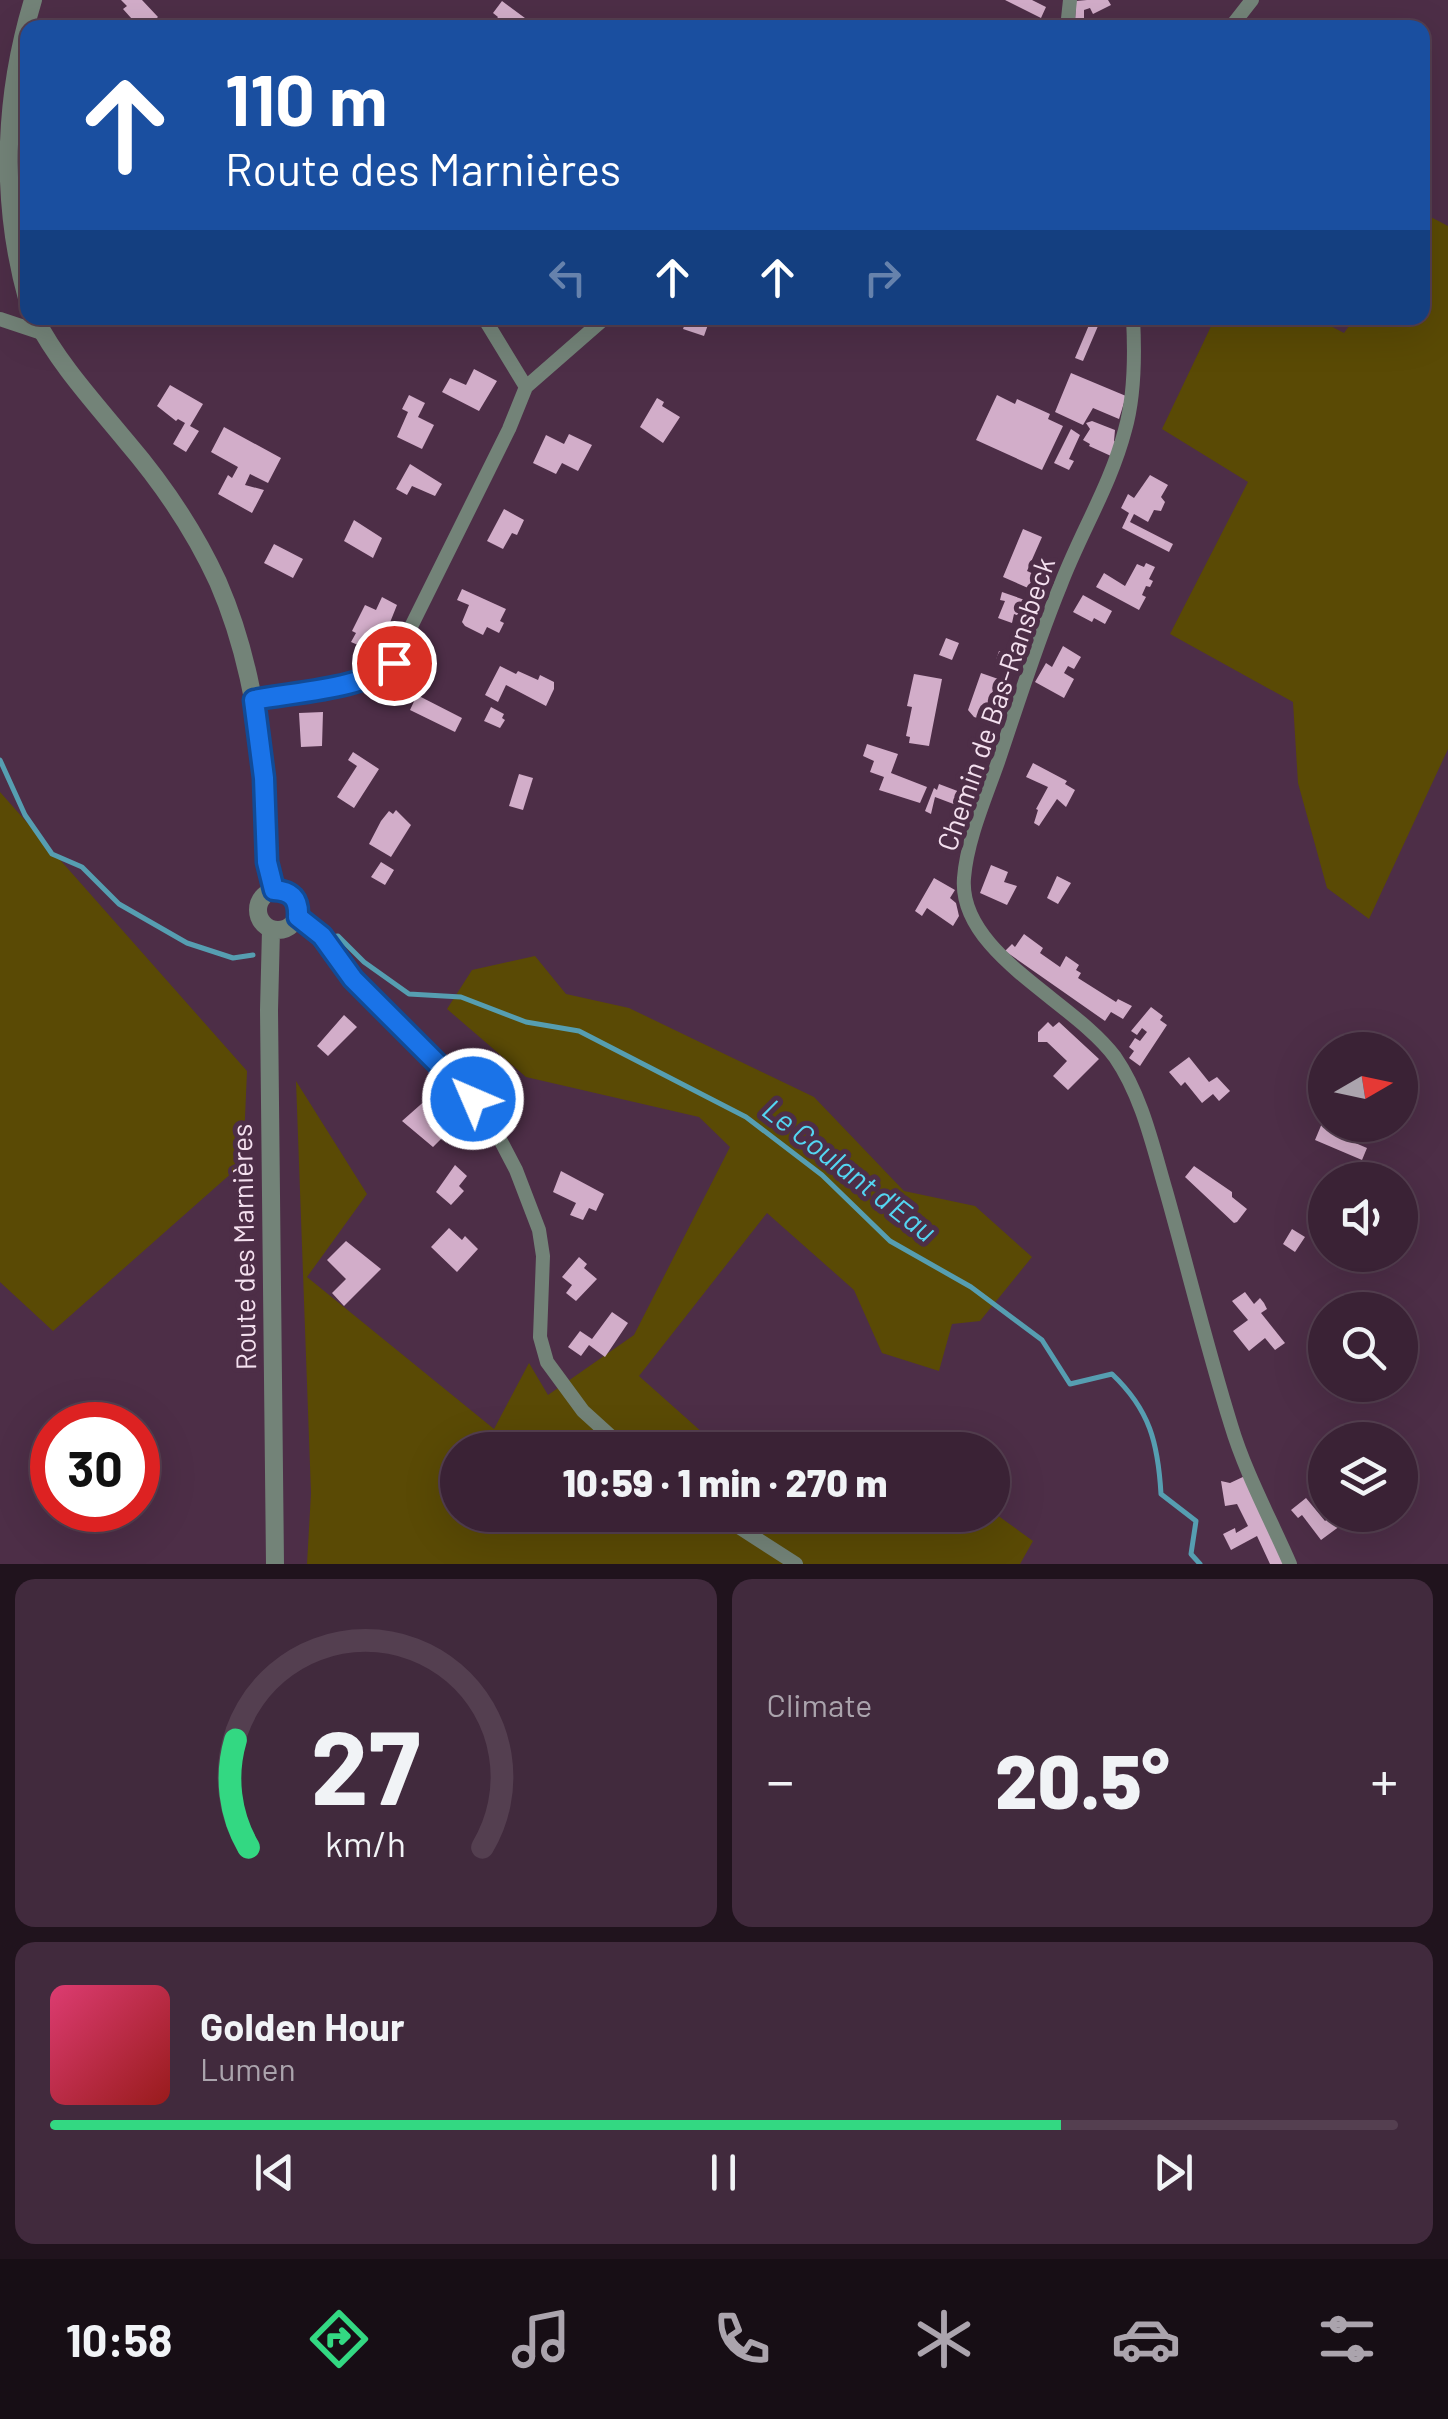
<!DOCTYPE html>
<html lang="en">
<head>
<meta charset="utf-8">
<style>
  body { margin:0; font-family:Barlow,sans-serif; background:#412a3d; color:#f1f3f6; height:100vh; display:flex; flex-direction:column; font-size:38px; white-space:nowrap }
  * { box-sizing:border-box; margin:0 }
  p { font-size:32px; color:#aba4ad }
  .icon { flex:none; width:55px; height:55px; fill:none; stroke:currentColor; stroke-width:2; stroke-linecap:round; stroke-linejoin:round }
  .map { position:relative; height:1564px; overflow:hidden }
  .sheet { display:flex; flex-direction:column; gap:15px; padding:15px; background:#20131d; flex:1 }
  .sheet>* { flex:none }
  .banner { position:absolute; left:20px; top:20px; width:1410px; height:305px; border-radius:20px; box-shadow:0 10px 40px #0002,0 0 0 2px #543f50; background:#1a4fa0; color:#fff; overflow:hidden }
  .needle { width:65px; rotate:81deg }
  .fabs { position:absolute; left:1308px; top:1032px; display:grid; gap:20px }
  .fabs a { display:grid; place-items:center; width:110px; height:110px; border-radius:50%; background:#3a2235; box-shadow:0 10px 40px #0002,0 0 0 2px #543f50; font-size:50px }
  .speed { position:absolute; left:30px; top:1402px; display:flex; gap:20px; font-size:50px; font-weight:700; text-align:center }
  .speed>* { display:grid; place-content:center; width:130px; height:130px; border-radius:50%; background:#3a2235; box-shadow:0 10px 40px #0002,0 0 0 2px #543f50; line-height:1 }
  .speed .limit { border:15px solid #d22; background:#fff; color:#111 }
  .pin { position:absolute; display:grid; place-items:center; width:85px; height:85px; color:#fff; margin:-42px; border:5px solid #fff; border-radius:50%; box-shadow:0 2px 10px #0007 }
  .me { position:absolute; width:110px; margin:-55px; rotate:315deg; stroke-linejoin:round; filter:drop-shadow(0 0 8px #0008) }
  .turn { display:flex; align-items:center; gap:35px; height:210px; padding:0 40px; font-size:45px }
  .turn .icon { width:130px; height:130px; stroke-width:2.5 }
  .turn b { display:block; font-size:70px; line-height:85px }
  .lanes { display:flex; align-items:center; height:95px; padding:0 40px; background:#0003; justify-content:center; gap:50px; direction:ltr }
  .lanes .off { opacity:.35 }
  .big { font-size:75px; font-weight:800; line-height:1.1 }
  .sheet .widget { flex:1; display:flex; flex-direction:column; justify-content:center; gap:15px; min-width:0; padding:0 35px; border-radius:20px; background:#412a3d }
  .sheet .dial { align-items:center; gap:0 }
  .dial svg { height:260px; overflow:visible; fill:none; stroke:#543f50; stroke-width:7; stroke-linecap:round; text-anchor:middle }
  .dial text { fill:#f1f3f6; stroke:none }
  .song { display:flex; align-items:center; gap:30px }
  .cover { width:120px; height:120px; border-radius:15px; background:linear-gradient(135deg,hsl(340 70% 55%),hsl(0 70% 35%)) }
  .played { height:10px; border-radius:5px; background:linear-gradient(90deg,#33d882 75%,#543f50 75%) }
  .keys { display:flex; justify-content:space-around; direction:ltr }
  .heat { display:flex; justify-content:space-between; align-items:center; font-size:55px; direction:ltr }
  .sheet .tiles { flex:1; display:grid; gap:15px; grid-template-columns:1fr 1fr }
  .widget:last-child { grid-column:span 2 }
  .trip { position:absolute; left:440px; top:1432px; width:570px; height:100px; border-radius:50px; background:#3a2235; box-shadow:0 10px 40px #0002,0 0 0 2px #543f50; font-weight:800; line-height:100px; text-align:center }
  .tab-bar { display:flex; height:160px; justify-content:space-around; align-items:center; background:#170e15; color:#aba4ad }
  .tab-bar .icon { width:70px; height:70px }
  .tab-bar .on { color:#33d882 }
  .tab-bar b { font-size:45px; color:#f1f3f6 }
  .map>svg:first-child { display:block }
</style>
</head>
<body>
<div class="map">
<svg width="1448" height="1564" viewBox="0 0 1448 1564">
  <rect width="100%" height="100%" fill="#4d2e47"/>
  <path fill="#5a4a05" d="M1425,214L1448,226V749L1369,919L1327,888L1298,783L1293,702L1170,634L1248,482L1162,429L1215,318H1315L1344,333L1355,318H1422V218Z
    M0,792L247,1071L243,1163L53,1331L0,1282Z
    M535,956L566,994L629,1008L814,1097L904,1191L975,1206L1032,1257L980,1321L952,1324L939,1371L882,1353L854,1290L767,1213L639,1376L722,1450H458V1515H803L815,1524L898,1534L947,1515H992L993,1512L1033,1541L1020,1564H307L311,1493L296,1081L367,1194L307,1277L494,1429L529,1363L548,1395L634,1335L730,1147L699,1117L526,1077L447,1009L472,970Z"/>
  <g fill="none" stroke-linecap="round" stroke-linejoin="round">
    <path stroke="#569eb1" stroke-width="5" d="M0,760L25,815L52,854L82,867L119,904L187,943L233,958L253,955
      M330,937L338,936L364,962L409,994L461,997L526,1022L579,1031L746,1117L822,1175L890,1241L971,1287L1042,1340L1070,1384L1112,1374C1150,1410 1158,1443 1161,1494L1196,1521L1191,1554L1200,1564"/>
  </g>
  <path fill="#d2adc9" d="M121,0H142L158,17L146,28H140L123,9L127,6Z
    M1005,0H1032L1046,7L1041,18Z
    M1087,0H1108L1111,5L1093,14L1090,8L1084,10V23H1075L1076,1Z
    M502,1L529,21L524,28H490L498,17L493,13Z
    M687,318L710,319L704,336L683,329Z
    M1092,318L1101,319L1083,361L1075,358Z
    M474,369L497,381L479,411L442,392L450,378L466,385Z
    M1071,373L1126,396L1119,419L1093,408L1083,425L1055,412Z
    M170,385L203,404L190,426L199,431L186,452L173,444L185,423L178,419L176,421L157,406Z
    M409,395L425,403L418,417L434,425L422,449L397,437L408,412L402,409Z
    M997,395L1015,404L1017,399L1050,414L1048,419L1063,426L1042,470L976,440Z
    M657,398L664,402L662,406L680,417L663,443L640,427Z
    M1092,421L1115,430L1114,441L1117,443L1111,456L1089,446L1090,444L1083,440L1090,429L1086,423Z
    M224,427L281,458L268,483L250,474L245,485L264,490L252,513L218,494L228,475L232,478L238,467L211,452Z
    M1071,429L1080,435L1069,459L1074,461L1069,470L1054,463Z
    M569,434L592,445L578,471L562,463L556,474L533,463L546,435L564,444Z
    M410,464L442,484L435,496L412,486L407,495L396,489Z
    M1150,475L1168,485L1161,497L1165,502L1161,511L1154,510L1148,522L1134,514L1130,522L1173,544L1169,552L1122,528L1129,513L1121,508L1128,494L1134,498Z
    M504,509L524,520L517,535L512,533L503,549L487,541Z
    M354,520L382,538L373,558L344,541Z
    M1023,529L1042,537L1027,571L1050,581L1044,595L1003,577Z
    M274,544L303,559L293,578L264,563Z
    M1146,563L1155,567L1149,579L1153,581L1150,587L1146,586L1142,595L1146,597L1139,610L1096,587L1104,573L1125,586L1137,564L1144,567Z
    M462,589L506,609L500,621L504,623L499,633L487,627L483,635L465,626L462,622L469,605L457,600Z
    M1002,592L1045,607L1031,649L1027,648L1020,668L996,660L999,651L1009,654L1011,647L1021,650L1025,635L1023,634L1025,625L1022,624L1024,618L1014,614L1012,623L998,618L1005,601L1000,600Z
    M1083,595L1112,611L1105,624L1094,618L1092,622L1073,612Z
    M382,597L397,605L381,645L372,641L370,648H365L351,642L356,633L352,631L365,605L376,610Z
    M946,638L959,643L952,660L939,655Z
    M1063,646L1081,657L1074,669L1068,666L1064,673L1074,679L1064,698L1035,682L1046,663L1052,667Z
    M500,666L516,674L518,671L538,680L540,675L554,682V689L546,706L506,685L498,702L485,695Z
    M981,673L1004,681L991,722L974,717L968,710Z
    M914,674L942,679L929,746L909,743L910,737L906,736L912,707L907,706Z
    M417,695L462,718L455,732L410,710Z
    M491,707L504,714L502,718L505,720L500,728L484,721Z
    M323,712L322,746L301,747L299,713Z
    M867,744L898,754L891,773L927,787L920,803L879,790L884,777L870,772L874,761L863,756Z
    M353,752L379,769L354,808L337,797L357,766L348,760Z
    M1033,763L1067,781L1065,784L1075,790L1066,807L1057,799L1039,826L1034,823L1038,810L1036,809L1048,787L1026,777Z
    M519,774L533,778L523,810L509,806Z
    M939,784L976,798L972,811L935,797L931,814L925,811L934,788L937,790Z
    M396,810L411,825L391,857L369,844L381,821L389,811L393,814Z
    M381,862L394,870L385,885L371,877Z
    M991,865L1008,872L1004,882L1017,886L1007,905L980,893Z
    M1057,876L1071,883L1058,904L1047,898Z
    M934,878L955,890L950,898L956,903L959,916L953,926L927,908L922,916L915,911Z
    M1024,934L1043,948L1040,953L1060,967L1066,956L1079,965L1076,970L1081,973L1078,978L1116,1002L1118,999L1132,1006L1123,1019L1111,1012L1105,1021L1005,951L1012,944L1015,947Z
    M1151,1007L1163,1016L1160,1020L1167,1025L1140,1066L1129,1058L1134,1051L1129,1047L1135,1038L1140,1041L1147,1032L1142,1028L1137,1035L1131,1031Z
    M344,1015L357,1027L328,1056L317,1046Z
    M1048,1022L1053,1027L1059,1022L1099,1059L1068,1090L1053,1076L1067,1061L1047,1042H1038V1032Z
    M1189,1057L1209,1082L1217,1077L1230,1091L1219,1101L1213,1094L1202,1103L1185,1082L1181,1086L1169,1072Z
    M428,1098L441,1110L432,1124L444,1136L433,1147L402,1121Z
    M1325,1116V1125H1335L1332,1133L1367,1148L1362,1160L1315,1140Z
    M455,1165L467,1176L459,1186L464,1191L451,1205L436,1192Z
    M1194,1166L1232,1192V1197L1247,1209L1237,1222L1234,1223L1185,1177Z
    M561,1171L604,1194L596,1211L589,1208L583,1220L570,1215L576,1203L553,1192Z
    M449,1228L462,1240L465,1236L478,1249L457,1272L431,1247Z
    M1292,1229L1305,1237L1295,1252L1283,1244Z
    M346,1241L381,1269L344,1306L332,1293L346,1279L327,1260Z
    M579,1257L587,1264L584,1268L597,1279L576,1301L566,1293L572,1285L562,1277Z
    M1245,1292L1254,1304L1260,1298L1264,1303L1267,1309L1261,1313L1285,1343L1275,1350L1265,1338L1249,1351L1233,1331L1248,1320L1232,1301Z
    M612,1312L628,1323L605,1357L589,1345L581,1356L568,1347L580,1331L592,1339Z
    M1245,1476L1285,1564H1270L1257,1536L1231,1550L1223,1534L1235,1528L1236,1533L1248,1526L1237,1504L1225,1506L1221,1481L1230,1483Z
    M1306,1498L1325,1521L1332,1516L1340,1526L1321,1540L1302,1515L1298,1518L1291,1510Z"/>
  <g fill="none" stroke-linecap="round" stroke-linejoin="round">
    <path stroke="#738378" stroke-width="14" d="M1067,28L1070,0
      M1230,28L1252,0
      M484,318L526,387
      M1133,318C1135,354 1135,395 1125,430C1111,484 1081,532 1061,584C1037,642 1018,703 998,762C985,799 967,840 964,878C958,953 1074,1001 1115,1057C1142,1096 1153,1147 1166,1191C1188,1269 1207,1348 1231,1425C1245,1472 1270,1518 1290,1564
      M0,319L42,333
      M254,699C292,693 366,689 393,663L509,429L526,387L605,318
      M298,917L322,935L353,979L473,1099L493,1126L516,1170L539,1230L543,1256L540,1337L547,1362L583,1411L626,1450
      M720,1515L796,1564"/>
    <path stroke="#738378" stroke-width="18" d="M28,302C0,203 3,99 33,0
      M35,318C58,363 94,402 126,441C162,483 195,532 218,582C245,644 257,709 264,775C268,814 265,852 274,890
      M258 910a20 20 0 1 1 40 0a20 20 0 1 1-40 0Z
      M271,930L269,1010L275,1564"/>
  </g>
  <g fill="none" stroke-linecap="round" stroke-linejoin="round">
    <g stroke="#114b97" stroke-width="25">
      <path id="route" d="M394,663C365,689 293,692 254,700L264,778L267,862L274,890C292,891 299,899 298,917L322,936L353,979L473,1099"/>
    </g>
    <use href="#route" stroke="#1a73e8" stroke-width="18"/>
  </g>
  <g text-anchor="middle" stroke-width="10" stroke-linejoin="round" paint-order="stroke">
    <g font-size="28" fill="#f4e0ef" stroke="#4d2e47">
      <text transform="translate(996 704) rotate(-71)" y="10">Chemin de Bas-Ransbeck</text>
      <text transform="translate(244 1247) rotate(-91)" y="10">Route des Marnières</text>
    </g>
    <g font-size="30" font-style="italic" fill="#54d6f2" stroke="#4d2e47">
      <text transform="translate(849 1171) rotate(38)" y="10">Le Coulant d'Eau</text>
    </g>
  </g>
</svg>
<div class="fabs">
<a><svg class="needle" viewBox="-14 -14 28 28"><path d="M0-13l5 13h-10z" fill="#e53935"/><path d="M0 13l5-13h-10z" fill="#aba4ad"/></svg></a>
<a><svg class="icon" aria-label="sound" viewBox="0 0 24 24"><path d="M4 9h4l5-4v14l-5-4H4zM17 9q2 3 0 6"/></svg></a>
<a><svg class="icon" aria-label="search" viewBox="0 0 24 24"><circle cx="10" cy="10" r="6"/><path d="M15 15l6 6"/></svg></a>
<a><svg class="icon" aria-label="layers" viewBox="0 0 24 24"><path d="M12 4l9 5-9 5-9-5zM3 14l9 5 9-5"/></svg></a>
</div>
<div class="speed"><div class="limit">30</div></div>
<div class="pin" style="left:394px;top:663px;background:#d93025"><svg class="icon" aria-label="arrive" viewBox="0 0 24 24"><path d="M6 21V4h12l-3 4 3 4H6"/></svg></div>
<svg class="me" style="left:473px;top:1099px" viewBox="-20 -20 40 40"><circle r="17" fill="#1a73e8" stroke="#fff" stroke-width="3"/><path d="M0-11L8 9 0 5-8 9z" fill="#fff"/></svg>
<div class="trip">10:59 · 1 min · 270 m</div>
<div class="banner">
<div class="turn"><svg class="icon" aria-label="ahead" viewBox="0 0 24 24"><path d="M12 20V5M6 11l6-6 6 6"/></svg><div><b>110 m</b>Route des Marnières</div></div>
<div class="lanes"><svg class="icon off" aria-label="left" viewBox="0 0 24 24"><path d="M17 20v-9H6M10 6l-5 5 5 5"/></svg><svg class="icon" aria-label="ahead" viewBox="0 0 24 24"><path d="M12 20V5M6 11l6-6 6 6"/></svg><svg class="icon" aria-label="ahead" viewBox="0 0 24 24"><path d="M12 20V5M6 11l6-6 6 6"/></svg><svg class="icon off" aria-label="right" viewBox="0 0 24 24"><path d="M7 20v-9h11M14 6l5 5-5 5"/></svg></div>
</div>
</div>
<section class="sheet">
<div class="tiles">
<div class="widget dial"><svg viewBox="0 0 100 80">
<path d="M14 69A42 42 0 1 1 86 69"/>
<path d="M14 69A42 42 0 0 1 10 36" stroke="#33d882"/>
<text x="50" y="56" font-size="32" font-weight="700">27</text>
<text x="50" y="72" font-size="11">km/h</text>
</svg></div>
<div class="widget"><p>Climate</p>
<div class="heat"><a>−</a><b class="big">20.5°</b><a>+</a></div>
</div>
<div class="widget">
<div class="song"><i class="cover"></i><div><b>Golden Hour</b><p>Lumen</p></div></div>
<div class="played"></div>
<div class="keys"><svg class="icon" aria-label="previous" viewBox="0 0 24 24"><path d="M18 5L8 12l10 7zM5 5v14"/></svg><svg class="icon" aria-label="pause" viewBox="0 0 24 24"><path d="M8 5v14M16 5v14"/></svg><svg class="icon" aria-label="next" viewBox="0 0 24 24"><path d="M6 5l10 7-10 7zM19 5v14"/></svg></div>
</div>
</div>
</section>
<nav class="tab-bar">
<b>10:58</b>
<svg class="icon on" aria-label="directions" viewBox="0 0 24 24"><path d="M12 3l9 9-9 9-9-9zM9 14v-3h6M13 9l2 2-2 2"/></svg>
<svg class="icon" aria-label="music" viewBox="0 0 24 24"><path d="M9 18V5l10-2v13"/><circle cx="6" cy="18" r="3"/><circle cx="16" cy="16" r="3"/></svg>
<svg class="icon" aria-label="phone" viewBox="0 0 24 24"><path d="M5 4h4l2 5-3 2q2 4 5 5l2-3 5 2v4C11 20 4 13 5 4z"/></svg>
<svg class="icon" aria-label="climate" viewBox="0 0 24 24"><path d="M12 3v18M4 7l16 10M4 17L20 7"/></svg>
<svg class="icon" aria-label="car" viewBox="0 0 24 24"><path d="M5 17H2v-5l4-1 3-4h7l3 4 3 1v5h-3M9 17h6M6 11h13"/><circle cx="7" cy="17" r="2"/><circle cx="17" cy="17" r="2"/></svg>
<svg class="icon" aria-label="filters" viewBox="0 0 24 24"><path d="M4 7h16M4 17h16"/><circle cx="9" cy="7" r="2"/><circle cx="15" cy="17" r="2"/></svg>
</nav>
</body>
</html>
